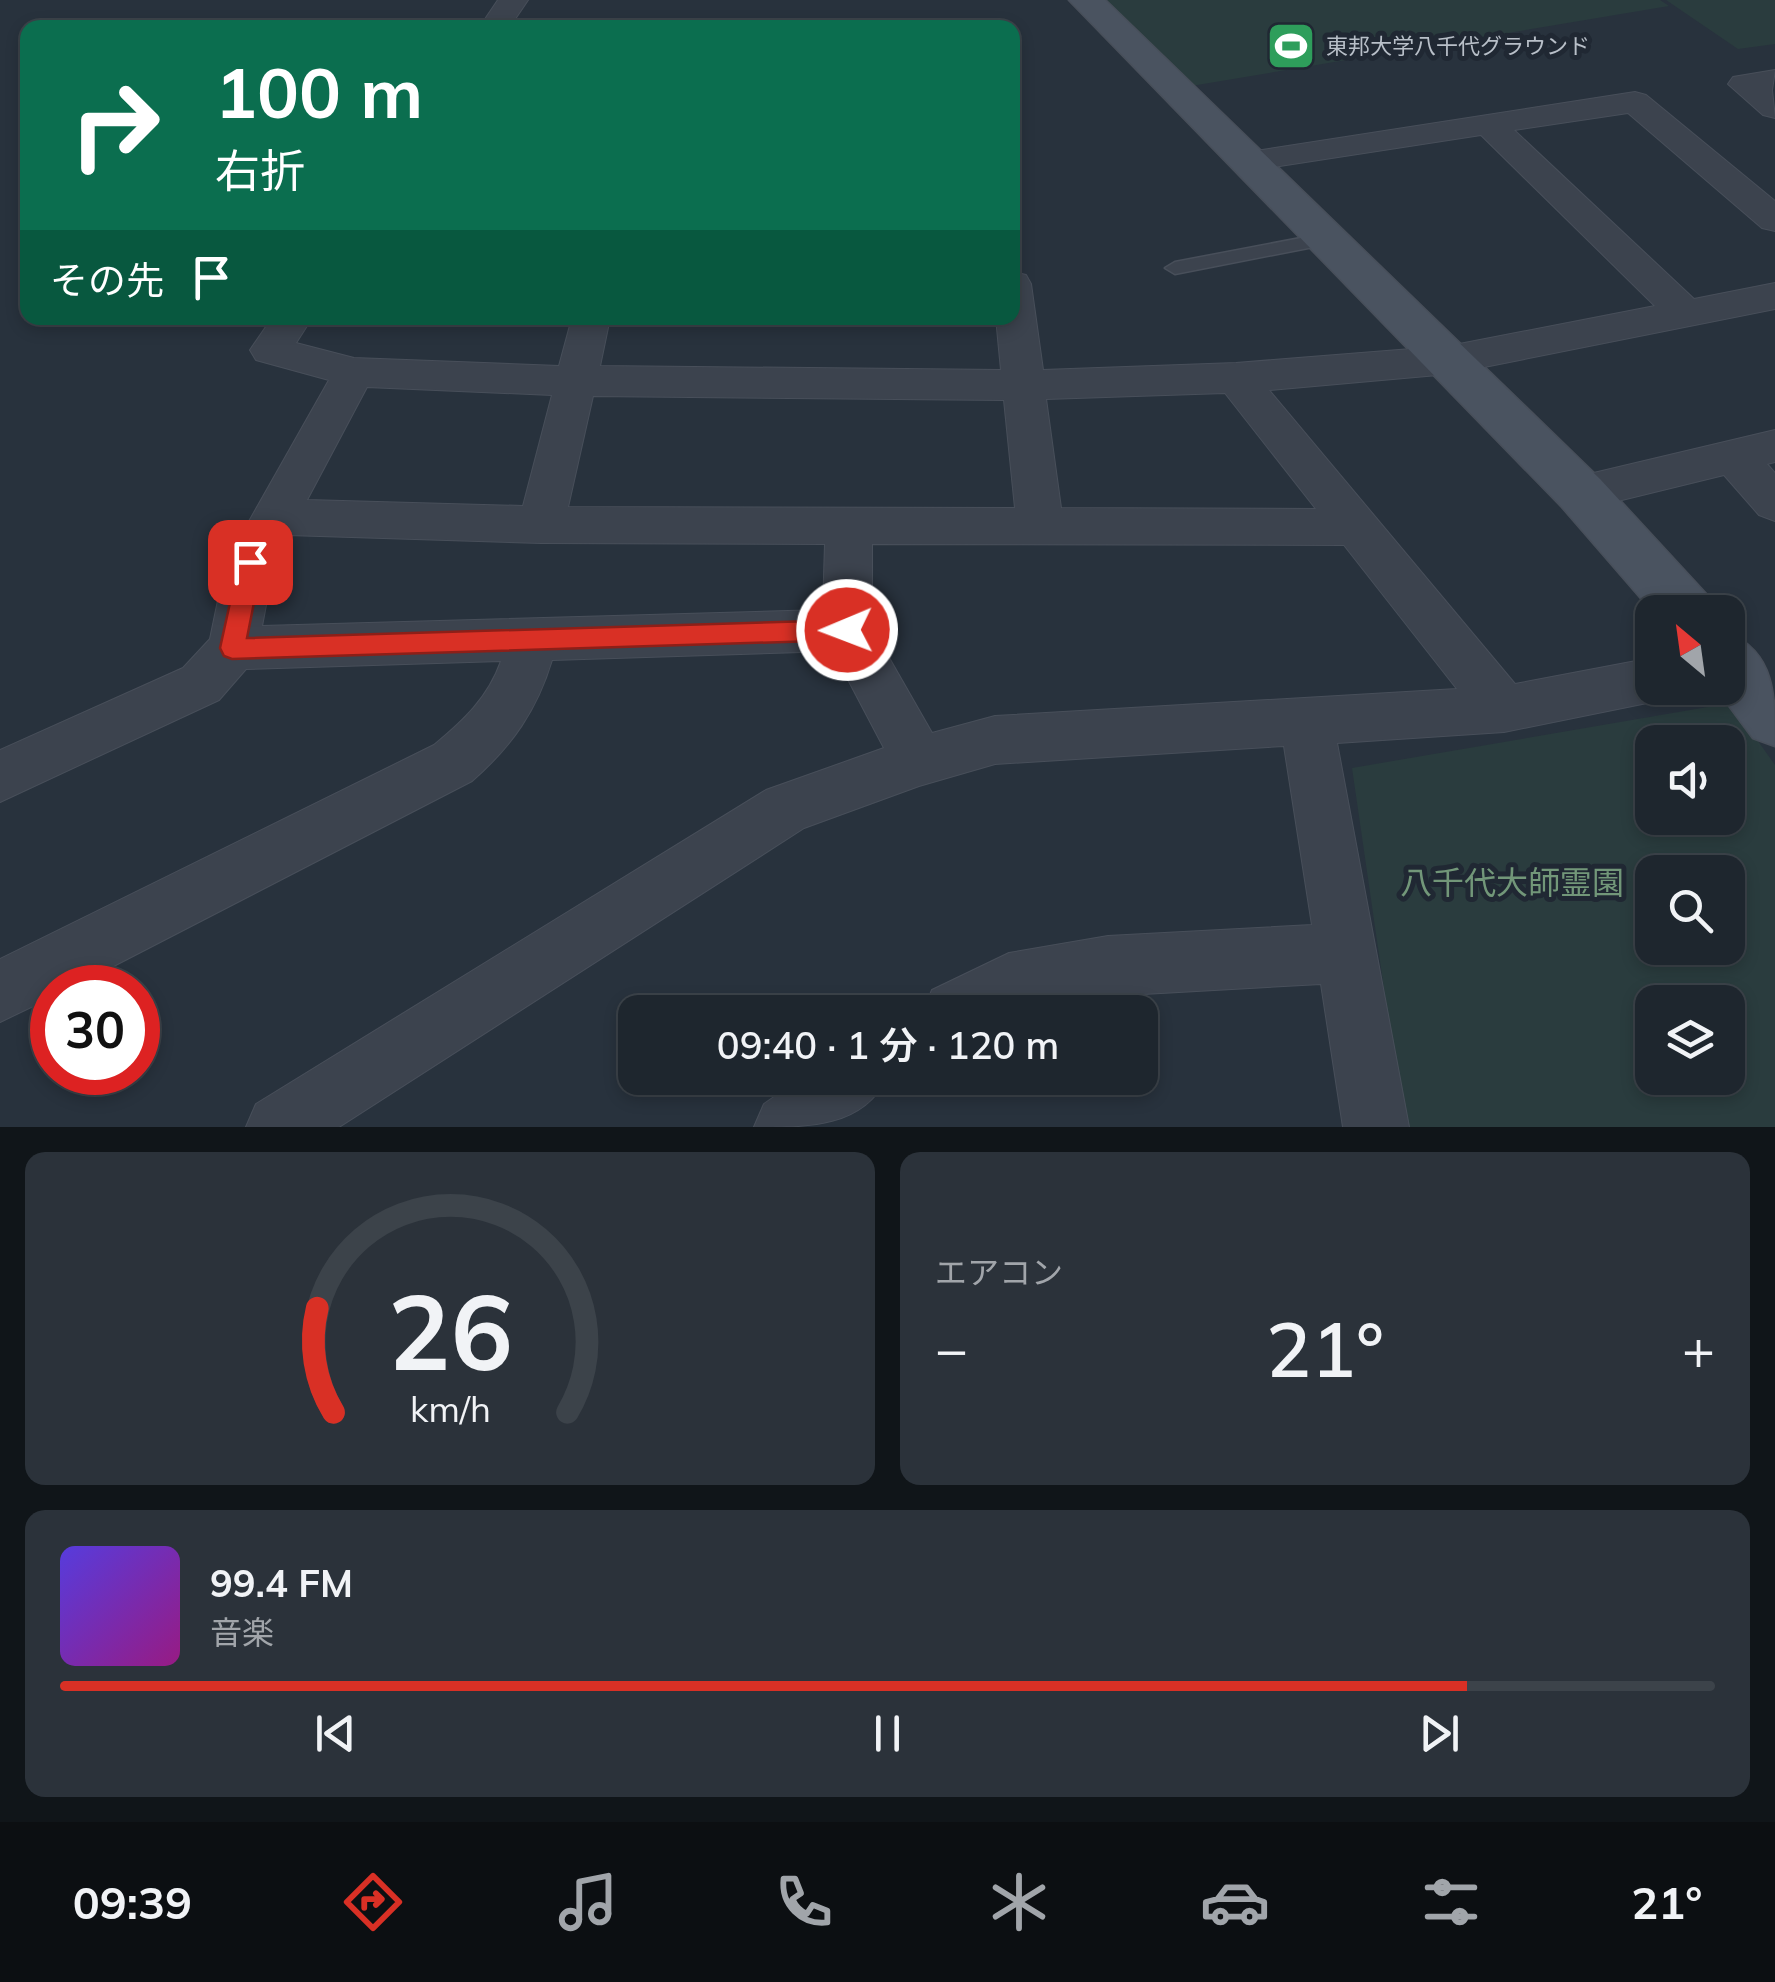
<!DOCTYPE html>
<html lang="ja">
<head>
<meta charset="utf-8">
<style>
  body { margin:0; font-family:Mulish,"Noto Sans JP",sans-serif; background:#2b323a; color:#f1f3f6; height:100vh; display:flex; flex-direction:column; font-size:38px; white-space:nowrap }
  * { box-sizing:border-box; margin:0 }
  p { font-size:32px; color:#a1a5aa }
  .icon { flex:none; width:55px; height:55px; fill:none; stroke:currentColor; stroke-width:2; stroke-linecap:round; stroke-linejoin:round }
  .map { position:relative; height:1127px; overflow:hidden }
  .details { display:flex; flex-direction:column; gap:25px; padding:25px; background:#101519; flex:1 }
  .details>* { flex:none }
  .top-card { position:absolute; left:20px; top:20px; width:1000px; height:305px; border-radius:20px; box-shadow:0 5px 15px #0003,0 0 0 2px #3c434a; background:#0b6e4f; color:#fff; overflow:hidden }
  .needle { width:65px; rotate:331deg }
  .tools { position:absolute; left:1635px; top:595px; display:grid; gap:20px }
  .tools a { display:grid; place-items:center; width:110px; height:110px; border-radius:20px; background:#1e262e; box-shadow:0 5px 15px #0003,0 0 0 2px #3c434a; font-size:50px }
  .speed { position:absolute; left:30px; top:965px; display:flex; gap:20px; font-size:50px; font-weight:700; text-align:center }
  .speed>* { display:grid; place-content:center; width:130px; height:130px; border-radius:50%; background:#1e262e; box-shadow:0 5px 15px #0003,0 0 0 2px #3c434a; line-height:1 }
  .speed .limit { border:15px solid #d22; background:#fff; color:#111 }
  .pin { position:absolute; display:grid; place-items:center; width:85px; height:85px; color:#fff; margin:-42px; border-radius:20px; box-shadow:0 5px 15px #0006 }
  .me { position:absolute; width:110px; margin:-55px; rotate:269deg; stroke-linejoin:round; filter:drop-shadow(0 0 8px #0008) }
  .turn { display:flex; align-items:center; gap:35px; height:210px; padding:0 30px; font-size:45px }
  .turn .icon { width:130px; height:130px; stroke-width:2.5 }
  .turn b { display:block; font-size:70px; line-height:85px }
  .then { display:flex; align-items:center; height:95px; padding:0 30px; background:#0003; gap:20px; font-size:38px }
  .big { font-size:75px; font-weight:600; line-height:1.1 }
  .details .tile { flex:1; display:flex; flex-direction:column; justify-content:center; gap:15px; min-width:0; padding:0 35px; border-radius:20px; background:#2b323a }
  .details .dial { align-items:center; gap:0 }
  .dial svg { height:260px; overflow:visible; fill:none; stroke:#3c434a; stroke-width:7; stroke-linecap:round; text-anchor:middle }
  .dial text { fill:#f1f3f6; stroke:none }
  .song { display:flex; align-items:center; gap:30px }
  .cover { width:120px; height:120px; border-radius:15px; background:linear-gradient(135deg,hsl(250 70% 55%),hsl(310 70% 35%)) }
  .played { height:10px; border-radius:5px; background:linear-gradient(90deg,#d93025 85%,#3c434a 85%) }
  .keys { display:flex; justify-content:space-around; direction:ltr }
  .heat { display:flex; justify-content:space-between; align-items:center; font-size:55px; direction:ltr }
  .details .tiles { flex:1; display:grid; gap:25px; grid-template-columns:1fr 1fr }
  .tile:last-child { grid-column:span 2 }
  .trip { position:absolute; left:618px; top:995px; width:540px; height:100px; border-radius:20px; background:#1e262e; box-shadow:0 5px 15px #0003,0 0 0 2px #3c434a; font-weight:600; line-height:100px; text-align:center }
  .tabs { display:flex; height:160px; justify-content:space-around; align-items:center; background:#0c0f12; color:#a1a5aa }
  .tabs .icon { width:70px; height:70px }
  .tabs .on { color:#d93025 }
  .tabs b { font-size:45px; color:#f1f3f6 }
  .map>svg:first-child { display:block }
</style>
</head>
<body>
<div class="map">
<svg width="1775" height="1127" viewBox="0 0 1775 1127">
  <rect width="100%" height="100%" fill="#28323d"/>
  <path fill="#2a3c3e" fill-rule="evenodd" d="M1107,0H1660L1669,6L1191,86Z
    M1666,0H1775V44L1738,49Z
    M1731,703L1775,765V1127H1404L1352,768ZM1652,742H1728V818H1652ZM1652,872H1728V948H1652ZM1652,1002H1728V1078H1652Z"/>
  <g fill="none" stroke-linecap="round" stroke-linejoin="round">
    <g stroke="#484f5a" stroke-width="3">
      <path id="lane" d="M1327,233L1337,239L1334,243L1175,274L1165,268L1175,262Z"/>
    </g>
    <g stroke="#484f5a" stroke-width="2">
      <path id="street" d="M498,0H528L509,28H479Z
        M1775,70L1772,90L1775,118L1763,115L1728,84L1733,77Z
        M1635,92L1646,95L1775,201V231L1762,228L1628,113L1514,130L1694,299L1775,283V309L1449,374L1269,390L1515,684L1652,658V688H1674L1670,696L1652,702L1504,732L1337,743L1409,1127H1343L1321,984L1108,996L1020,1012H923L932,990L1009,953L1108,936L1312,925L1284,746L995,764L919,786L804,828L339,1127H246L256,1104L766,790L884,748L833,651L552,660C537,710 512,746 472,781L71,988H52V997L0,1022V959L434,745C463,721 488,698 501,661L246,669L219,700L0,802V750L183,668L210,639L226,562L329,380L256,360L250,350L272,318H312L296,343L354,358L559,366L572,318H610L600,366L1001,370L996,318H1012V272L1026,275L1031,284L1043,370L1236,363L1449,346L1655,306L1481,135L1248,171L1236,168L1231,161L1236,154ZM367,387L552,395L523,506L307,500ZM1225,393L1316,509L1061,508L1046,399ZM593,396L1004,400L1015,508L568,507ZM288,535L541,543L825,544L823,610L262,626L274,563ZM872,544L1344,545L1457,689L995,716L932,733L872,628Z
        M1775,430V462L1767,464L1775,473V521L1759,515L1724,475L1581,510L1565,505L1558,493L1565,481L1581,476Z
        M801,1078H887C862,1127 810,1127 754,1127L764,1104Z"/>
    </g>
    <g stroke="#484f5a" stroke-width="3">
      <path id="secondary" d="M1069,0H1105L1600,479L1707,595L1715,612H1653L1562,507Z
        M1728,633C1775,653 1775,695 1775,746L1753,738L1716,688H1728Z"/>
    </g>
    <use href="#lane" fill="#3c434e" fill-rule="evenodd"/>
    <use href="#street" fill="#3c434e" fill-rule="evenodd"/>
    <use href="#secondary" fill="#4a5360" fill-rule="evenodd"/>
  </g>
  <path fill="#d93025" stroke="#8d1f18" stroke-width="2.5" d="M250,553L262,562L247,638L847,620L855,623L859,630L855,637L847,640L232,659L224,656L220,648L239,562Z"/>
  <defs>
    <g id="stadium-square" transform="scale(2.5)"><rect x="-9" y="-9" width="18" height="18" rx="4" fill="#2e9e5b" stroke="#202833"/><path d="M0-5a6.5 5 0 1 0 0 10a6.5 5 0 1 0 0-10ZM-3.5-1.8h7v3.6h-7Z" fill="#fff"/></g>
  </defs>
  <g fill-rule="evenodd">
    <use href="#stadium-square" x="1291" y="46"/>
  </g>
  <g text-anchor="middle" stroke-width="10" stroke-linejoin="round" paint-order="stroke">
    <g font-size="22" fill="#b8bfc8" stroke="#202833" text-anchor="start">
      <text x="1326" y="54">東邦大学八千代グラウンド</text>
    </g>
    <g font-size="32" fill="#729779" stroke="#202833">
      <text x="1512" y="894">八千代大師霊園</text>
    </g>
  </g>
</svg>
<div class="tools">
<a><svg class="needle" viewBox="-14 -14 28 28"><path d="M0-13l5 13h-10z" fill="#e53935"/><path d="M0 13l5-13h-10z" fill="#a1a5aa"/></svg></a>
<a><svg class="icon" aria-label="sound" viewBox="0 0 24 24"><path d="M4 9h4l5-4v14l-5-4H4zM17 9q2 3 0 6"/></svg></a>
<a><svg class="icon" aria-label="search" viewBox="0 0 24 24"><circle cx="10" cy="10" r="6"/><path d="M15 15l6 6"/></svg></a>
<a><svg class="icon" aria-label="layers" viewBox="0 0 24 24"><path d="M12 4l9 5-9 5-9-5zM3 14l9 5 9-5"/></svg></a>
</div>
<div class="speed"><div class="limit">30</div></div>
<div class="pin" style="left:250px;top:562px;background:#d93025"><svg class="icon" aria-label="arrive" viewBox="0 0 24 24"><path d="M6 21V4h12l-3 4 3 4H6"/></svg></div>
<svg class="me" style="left:847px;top:630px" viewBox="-20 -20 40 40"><circle r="17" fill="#d93025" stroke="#fff" stroke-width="3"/><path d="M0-11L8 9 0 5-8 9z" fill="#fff"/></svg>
<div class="trip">09:40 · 1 分 · 120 m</div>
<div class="top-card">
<div class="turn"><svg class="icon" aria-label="right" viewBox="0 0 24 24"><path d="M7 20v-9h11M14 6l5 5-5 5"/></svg><div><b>100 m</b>右折</div></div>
<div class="then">その先<svg class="icon" aria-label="arrive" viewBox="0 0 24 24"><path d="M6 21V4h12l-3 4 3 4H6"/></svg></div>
</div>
</div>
<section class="details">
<div class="tiles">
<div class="tile dial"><svg viewBox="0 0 100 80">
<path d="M14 69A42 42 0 1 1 86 69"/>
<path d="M14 69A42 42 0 0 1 9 37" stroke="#d93025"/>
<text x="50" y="56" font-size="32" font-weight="700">26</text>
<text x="50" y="72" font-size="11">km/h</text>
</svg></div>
<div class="tile"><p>エアコン</p>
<div class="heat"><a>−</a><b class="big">21°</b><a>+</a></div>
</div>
<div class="tile">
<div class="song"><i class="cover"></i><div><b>99.4 FM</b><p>音楽</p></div></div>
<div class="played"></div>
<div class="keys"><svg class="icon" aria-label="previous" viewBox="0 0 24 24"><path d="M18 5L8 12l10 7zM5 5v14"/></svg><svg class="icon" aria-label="pause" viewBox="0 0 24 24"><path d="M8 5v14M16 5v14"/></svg><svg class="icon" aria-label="next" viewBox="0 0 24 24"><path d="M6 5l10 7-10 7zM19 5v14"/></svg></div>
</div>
</div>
</section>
<nav class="tabs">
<b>09:39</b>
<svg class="icon on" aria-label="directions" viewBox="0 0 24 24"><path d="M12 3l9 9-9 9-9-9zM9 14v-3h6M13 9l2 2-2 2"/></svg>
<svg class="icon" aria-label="music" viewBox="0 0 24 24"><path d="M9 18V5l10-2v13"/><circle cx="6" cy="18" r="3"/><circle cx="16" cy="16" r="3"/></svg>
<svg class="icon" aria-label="phone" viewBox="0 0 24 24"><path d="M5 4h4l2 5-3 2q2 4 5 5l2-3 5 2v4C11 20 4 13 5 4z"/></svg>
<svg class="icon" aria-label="climate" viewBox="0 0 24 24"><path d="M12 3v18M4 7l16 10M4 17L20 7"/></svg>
<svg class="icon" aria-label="car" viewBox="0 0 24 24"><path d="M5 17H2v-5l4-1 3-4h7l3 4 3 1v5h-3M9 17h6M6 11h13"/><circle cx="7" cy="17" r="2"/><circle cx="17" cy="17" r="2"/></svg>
<svg class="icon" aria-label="filters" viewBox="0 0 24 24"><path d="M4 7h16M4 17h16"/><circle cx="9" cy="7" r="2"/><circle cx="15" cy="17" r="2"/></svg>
<b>21°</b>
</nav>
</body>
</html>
